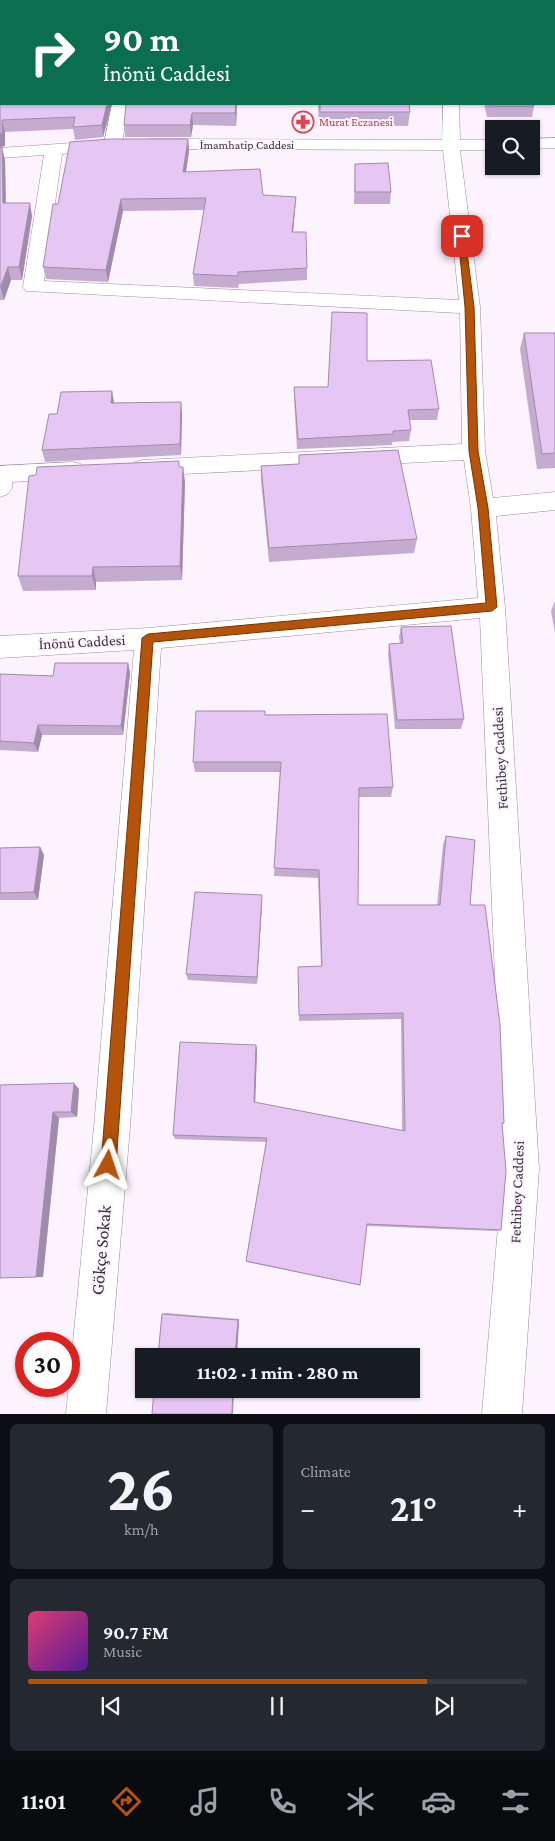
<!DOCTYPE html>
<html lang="en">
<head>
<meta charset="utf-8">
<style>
  body { margin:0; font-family:"Crimson Pro",serif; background:#242831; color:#f1f3f6; height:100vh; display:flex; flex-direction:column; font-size:19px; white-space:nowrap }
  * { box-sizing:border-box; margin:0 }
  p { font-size:16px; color:#9ea1a6 }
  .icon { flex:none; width:28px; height:28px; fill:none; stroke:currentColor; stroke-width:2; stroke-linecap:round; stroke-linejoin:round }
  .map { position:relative; height:1414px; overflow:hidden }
  .drawer { display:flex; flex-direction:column; gap:10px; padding:10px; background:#0d0f14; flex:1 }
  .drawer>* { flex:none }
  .banner { position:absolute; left:0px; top:0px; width:555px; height:105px; box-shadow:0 1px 4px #0004; background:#0b6e4f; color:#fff; overflow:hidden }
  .buttons { position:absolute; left:485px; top:120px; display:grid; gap:10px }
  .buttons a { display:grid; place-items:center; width:55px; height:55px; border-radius:0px; background:#171b24; box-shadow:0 1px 4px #0004; font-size:25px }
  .speed { position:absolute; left:15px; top:1332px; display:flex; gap:10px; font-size:25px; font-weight:700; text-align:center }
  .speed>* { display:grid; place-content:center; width:65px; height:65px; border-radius:50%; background:#171b24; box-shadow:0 1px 4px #0004; line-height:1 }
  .speed .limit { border:8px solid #d22; background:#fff; color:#111 }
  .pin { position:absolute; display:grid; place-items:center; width:42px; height:42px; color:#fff; margin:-21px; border-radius:10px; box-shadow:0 2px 8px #0006 }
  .me { position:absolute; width:55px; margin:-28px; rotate:5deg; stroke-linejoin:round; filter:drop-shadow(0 0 4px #0008) }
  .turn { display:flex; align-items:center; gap:18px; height:105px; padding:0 20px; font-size:22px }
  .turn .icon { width:65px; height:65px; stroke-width:2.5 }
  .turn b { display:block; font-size:35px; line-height:42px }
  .big { font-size:38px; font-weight:700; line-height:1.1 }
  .drawer .card { flex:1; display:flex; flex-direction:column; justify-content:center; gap:8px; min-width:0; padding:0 18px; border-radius:8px; background:#242831 }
  .drawer .dial { align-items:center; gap:0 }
  .dial b { font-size:65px; line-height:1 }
  .song { display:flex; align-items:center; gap:15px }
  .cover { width:60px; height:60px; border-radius:8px; background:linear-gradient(135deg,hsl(340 70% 55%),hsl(270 70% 35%)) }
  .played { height:5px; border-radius:2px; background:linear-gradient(90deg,#b45309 80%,#363941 80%) }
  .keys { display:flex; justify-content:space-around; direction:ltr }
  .heat { display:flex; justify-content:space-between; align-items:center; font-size:28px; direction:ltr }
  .drawer .tiles { flex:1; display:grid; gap:10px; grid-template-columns:1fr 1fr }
  .card:last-child { grid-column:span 2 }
  .trip { position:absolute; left:135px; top:1348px; width:285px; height:50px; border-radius:0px; background:#171b24; box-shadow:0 1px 4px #0004; font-weight:700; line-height:50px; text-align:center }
  .tabs { display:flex; height:80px; justify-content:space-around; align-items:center; background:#090b0e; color:#9ea1a6 }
  .tabs .icon { width:35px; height:35px }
  .tabs .current { color:#b45309 }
  .tabs b { font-size:22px; color:#f1f3f6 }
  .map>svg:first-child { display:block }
</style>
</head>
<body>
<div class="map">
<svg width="555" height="1414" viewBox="0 0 555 1414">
  <rect width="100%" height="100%" fill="#fcf3fe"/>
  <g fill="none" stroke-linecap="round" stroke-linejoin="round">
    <g stroke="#9e8aa2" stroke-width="1">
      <path id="minor" d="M0,23H1V33H0Z
        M112,104H128L122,144L119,148L113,149L107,148L104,144Z
        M443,104H459L460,140H494V150H460L480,307L485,451L493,498L555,492V510L496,516L505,607L539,1169L522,1414H482L503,1169L480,618L161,648L130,1127L106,1414H66L94,1127L134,650L0,658V636L148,628L478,598L471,508L464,460L143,476L135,474L131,468L135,462L143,460L462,444L460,313L26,291L23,287L44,155L0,158V148L72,143L78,144L81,148L78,152L62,154L44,281L459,300L443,150L150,149L144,148L141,144L144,140L150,139L442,140Z
        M555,138V148L531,149V139Z
        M73,462L81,464L85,470L81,476L73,478L12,482V488L8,494L0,497V466Z"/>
    </g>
    <use href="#minor" fill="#fff" fill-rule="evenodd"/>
  </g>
  <path fill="#c6abd1" d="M0,0H471L470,1H1V13H0Z
    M527,0H555V27H554V1H528Z
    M0,76L112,104L103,137L75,140L73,129L5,132V146L0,147Z
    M237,104L236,126L193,125L191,137H125L124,125Z
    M318,104H409L410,112L408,126H319Z
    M484,104H533L534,106L532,117H487Z
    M188,139L189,151L186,172L263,195L296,197L295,209L293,232L307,268V280L239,284L238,288L194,286L193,274L204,210L123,211L108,282L46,279L43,267L58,204Z
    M0,147L5,160L6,203L32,216L22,280H11L4,300H0Z
    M355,164L391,192L390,204H354Z
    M524,333H555V468L537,469L520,349Z
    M367,361L439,409L437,420H409L411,430L409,441L392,442V445L297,449L294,398V387H328Z
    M112,391L114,403L182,413L181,455L45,462L42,450L57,414Z
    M299,455L417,539L414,553L269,562L261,481V466L299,464Z
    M180,467L185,482L182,580L96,582V590L23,591L18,576Z
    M555,601V633L551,611Z
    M401,627L464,719L461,729H395L388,654L389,644L400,643L399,637Z
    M128,663L130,673L123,735H42L38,752L0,750V674L53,676Z
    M265,715L393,787L391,797H359L358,905H437L443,845L446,836L470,905L504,1123L502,1125L501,1230L496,1231L367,1226L360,1285H358L247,1262L246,1261L266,1142L175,1139L173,1135L257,1050L255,1103L402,1131L401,1019L299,1021L298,967L321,966L318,878L274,876L280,772H195L193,762Z
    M40,847L44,855L38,900H0V848Z
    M262,903L257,984L188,980L186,974Z
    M0,1085L79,1089L77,1117L59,1118L43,1277L0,1278Z
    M166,1313L239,1319L237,1356H158L162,1314Z"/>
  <path fill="#a18baa" d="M107,104H112L103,137L102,125Z
    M236,104H237L236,126L235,113Z
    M192,113L193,125L191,137L190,125Z
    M2,120L5,132V146L0,147V134Z
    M188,139L189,151L184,184L183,172Z
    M2,147L5,160L6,216L3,203Z
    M296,197L295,209L292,244V232Z
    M121,199L123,211L108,282L106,270Z
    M30,203L32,216L22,280L19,267Z
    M8,267L11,280L4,300L1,288Z
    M112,391L114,403H111Z
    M181,402L182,413L181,455L180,444Z
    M183,467L185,482L182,580L180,566Z
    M93,567L96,582V590L92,576Z
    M128,663L130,673L123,735L121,726Z
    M38,725L42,735L38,752L34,743Z
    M40,847L44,855L38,900L34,892Z
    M262,895V903L257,984V977Z
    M256,1045L257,1050L255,1107L254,1102Z
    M74,1083L79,1089L77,1117L71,1112Z
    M53,1112L59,1118L43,1277H36Z
    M239,1319L237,1356H235L238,1320Z
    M233,1389H234L233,1414H232Z"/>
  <path fill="#e6c7f3" stroke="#a18baa" d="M0,0H446V1H0Z
    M533,0H555V17H554V1H533Z
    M0,76H1V104H107L102,125L73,127L75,117L2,120V133L0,134Z
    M126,104H236L235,113H192L190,125H124Z
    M320,104H409L410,112H320Z
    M488,104H533L534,106H489Z
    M111,139H188L183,172L260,169L263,195L296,197L292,232H306L307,268L238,272V276L193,274L206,198L121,199L106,270L43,267L53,204H58L70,142Z
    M0,147H2L3,203H30L19,267H8L0,288Z
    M388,163L391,192H355V164Z
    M332,312L367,313V361L431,360L439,409L408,410L411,430L393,431V434L298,439L294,387H328Z
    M524,333H555V453L542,454Z
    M112,391L111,403L181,402L180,444L42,450L49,414H57L61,392Z
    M398,450L417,539L269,548L261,466L299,464V455Z
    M179,461V467H183L180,566L93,567L92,576H18L29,476L36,475L37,467Z
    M451,626L464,719L397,720L389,644L403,643L401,627Z
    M55,663H128L121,726L38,725L34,743L0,741V674L53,676Z
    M196,711H265V715L387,714L393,787L359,788L358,905H440L446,836L475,840L470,905H485L500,1025L504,1123H502L506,1171L501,1230L367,1224L360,1285L246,1261L267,1138L173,1135L180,1042L256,1045L254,1102L405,1131L403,1013L299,1015L298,967L322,966L319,870L274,868L281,762H193Z
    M40,847L34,892L0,893V848Z
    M195,892L262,895L257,977L186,974Z
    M74,1083L71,1112H53L36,1277L0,1278V1085Z
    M162,1314L238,1320L235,1356H158Z
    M154,1389H233L232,1414H152Z"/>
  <path fill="#b45309" stroke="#753606" d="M462,233L465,236L474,307L478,451L488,508L497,607L492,611L153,642L116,1165L114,1170L108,1172L103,1170L101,1165L142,638L148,634L486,603L478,508L469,451L465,307L458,236Z"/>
  <defs>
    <g id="pharmacy-ring" transform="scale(1.125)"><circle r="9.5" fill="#fcf3fe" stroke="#e0444e" stroke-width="1.5"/><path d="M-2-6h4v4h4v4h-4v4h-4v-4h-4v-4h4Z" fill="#e0444e"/></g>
  </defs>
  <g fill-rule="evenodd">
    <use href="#pharmacy-ring" x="303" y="122"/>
  </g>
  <g text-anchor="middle" stroke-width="4" stroke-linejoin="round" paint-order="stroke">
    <g font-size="12" fill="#be3a42" stroke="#fcf3fe" text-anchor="start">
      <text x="319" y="126">Murat Eczanesi</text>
    </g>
    <g font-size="12" fill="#3a323c" stroke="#fcf3fe">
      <text x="247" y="149">İmamhatip Caddesi</text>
    </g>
    <g font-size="15" fill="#3a323c" stroke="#fcf3fe">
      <text transform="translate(82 642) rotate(-3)" y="5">İnönü Caddesi</text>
      <text transform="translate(500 758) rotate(-93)" y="5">Fethibey Caddesi</text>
      <text transform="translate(517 1192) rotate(-88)" y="5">Fethibey Caddesi</text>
    </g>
    <g font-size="18" fill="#3a323c" stroke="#fcf3fe">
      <text transform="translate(101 1250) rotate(-85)" y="6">Gökçe Sokak</text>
    </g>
  </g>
</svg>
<div class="buttons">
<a><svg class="icon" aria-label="search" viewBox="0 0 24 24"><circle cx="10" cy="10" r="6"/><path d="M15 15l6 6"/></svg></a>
</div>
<div class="speed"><div class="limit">30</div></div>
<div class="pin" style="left:462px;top:236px;background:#d93025"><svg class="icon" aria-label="arrive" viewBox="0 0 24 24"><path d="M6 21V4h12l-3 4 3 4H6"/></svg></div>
<svg class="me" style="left:108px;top:1165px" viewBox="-20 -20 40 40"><path d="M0-17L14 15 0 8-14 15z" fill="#b45309" stroke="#fff" stroke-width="4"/></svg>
<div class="trip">11:02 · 1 min · 280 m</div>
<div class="banner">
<div class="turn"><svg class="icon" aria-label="right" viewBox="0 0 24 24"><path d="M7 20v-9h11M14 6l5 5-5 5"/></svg><div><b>90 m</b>İnönü Caddesi</div></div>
</div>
</div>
<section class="drawer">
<div class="tiles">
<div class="card dial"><b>26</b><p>km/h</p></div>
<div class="card"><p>Climate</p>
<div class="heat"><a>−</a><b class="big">21°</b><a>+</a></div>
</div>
<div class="card">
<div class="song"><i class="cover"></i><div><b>90.7 FM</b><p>Music</p></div></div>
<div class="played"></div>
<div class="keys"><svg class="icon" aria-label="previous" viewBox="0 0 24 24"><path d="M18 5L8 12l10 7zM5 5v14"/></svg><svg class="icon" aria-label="pause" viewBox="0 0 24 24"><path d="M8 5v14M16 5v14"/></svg><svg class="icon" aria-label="next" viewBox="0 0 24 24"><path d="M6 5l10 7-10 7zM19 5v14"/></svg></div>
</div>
</div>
</section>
<nav class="tabs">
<b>11:01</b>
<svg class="icon current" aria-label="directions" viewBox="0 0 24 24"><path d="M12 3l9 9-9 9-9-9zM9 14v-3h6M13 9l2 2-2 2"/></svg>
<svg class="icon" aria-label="music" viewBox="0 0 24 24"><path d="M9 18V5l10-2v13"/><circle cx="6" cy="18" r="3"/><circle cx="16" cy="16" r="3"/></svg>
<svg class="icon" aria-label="phone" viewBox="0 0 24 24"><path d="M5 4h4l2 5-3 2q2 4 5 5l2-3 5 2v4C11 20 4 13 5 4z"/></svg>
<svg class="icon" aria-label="climate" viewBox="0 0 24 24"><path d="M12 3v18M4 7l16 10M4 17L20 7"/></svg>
<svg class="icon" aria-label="car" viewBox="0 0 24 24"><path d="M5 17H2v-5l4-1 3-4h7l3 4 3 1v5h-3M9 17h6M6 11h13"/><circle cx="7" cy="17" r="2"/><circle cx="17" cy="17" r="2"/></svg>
<svg class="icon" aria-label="filters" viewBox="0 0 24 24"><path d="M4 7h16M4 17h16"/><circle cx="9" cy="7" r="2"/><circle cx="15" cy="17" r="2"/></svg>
</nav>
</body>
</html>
